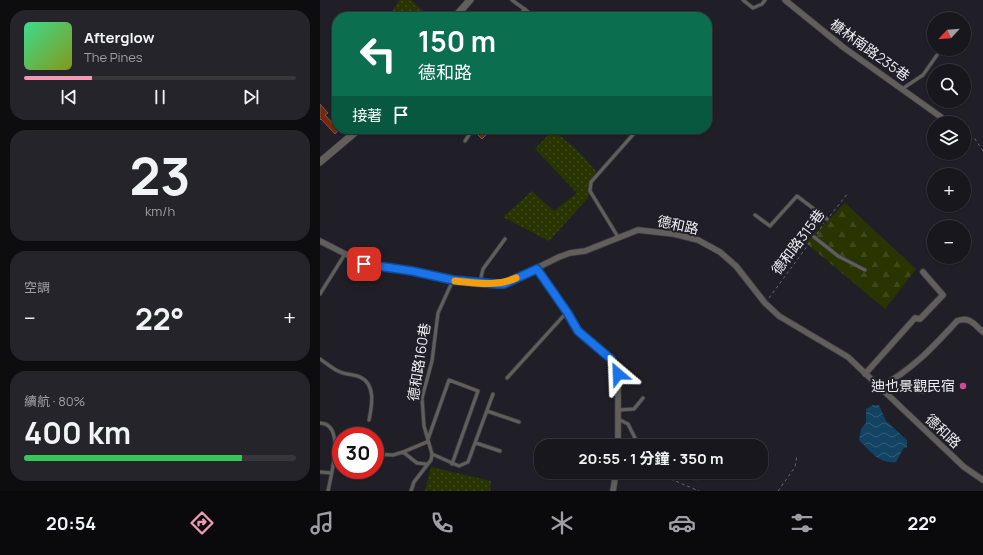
<!DOCTYPE html>
<html lang="zh-TW">
<head>
<meta charset="utf-8">
<style>
  body { margin:0; font-family:Manrope,"Noto Sans TC",sans-serif; background:#25242a; color:#f1f3f6; height:100vh; display:flex; flex-direction:column; font-size:15px; white-space:nowrap }
  * { box-sizing:border-box; margin:0 }
  p { font-size:13px; color:#9f9fa4 }
  .icon { flex:none; width:22px; height:22px; fill:none; stroke:currentColor; stroke-width:2; stroke-linecap:round; stroke-linejoin:round }
  .map { position:relative; flex:1; overflow:hidden }
  .side { display:flex; flex-direction:column; gap:10px; padding:10px; background:#0d0d10; width:320px }
  .side>* { flex:none }
  .hud { position:absolute; left:12px; top:12px; width:380px; height:122px; border-radius:16px; box-shadow:0 1px 3px #0004,0 0 0 1px #36363b; background:#0b6e4f; color:#fff; overflow:hidden }
  .needle { width:26px; rotate:244deg }
  .fabs { position:absolute; left:607px; top:12px; display:grid; gap:8px }
  .fabs a { display:grid; place-items:center; width:44px; height:44px; border-radius:50%; background:#18171d; box-shadow:0 1px 3px #0004,0 0 0 1px #36363b; font-size:20px }
  .speed { position:absolute; left:12px; top:427px; display:flex; gap:8px; font-size:20px; font-weight:700; text-align:center }
  .speed>* { display:grid; place-content:center; width:52px; height:52px; border-radius:50%; background:#18171d; box-shadow:0 1px 3px #0004,0 0 0 1px #36363b; line-height:1 }
  .speed .limit { border:6px solid #d22; background:#fff; color:#111 }
  .pin { position:absolute; display:grid; place-items:center; width:34px; height:34px; color:#fff; margin:-17px; border-radius:8px; box-shadow:0 2px 6px #0006 }
  .me { position:absolute; width:44px; margin:-22px; rotate:334deg; stroke-linejoin:round; filter:drop-shadow(0 0 3px #0008) }
  .turn { display:flex; align-items:center; gap:14px; height:84px; padding:0 20px; font-size:18px }
  .turn .icon { width:52px; height:52px; stroke-width:2.5 }
  .turn b { display:block; font-size:28px; line-height:34px }
  .then { display:flex; align-items:center; height:38px; padding:0 20px; background:#0003; gap:8px; font-size:15px }
  .big { font-size:30px; font-weight:700; line-height:1.1 }
  .side .tile { flex:1; display:flex; flex-direction:column; justify-content:center; gap:6px; min-width:0; padding:0 14px; border-radius:16px; background:#25242a }
  .side .dial { align-items:center; gap:0 }
  .dial b { font-size:52px; line-height:1 }
  .song { display:flex; align-items:center; gap:12px }
  .cover { width:48px; height:48px; border-radius:6px; background:linear-gradient(135deg,hsl(150 70% 55%),hsl(70 70% 35%)) }
  .played { height:4px; border-radius:2px; background:linear-gradient(90deg,#f19ab4 25%,#36363b 25%) }
  .keys { display:flex; justify-content:space-around; direction:ltr }
  .heat { display:flex; justify-content:space-between; align-items:center; font-size:22px; direction:ltr }
  .charge { height:6px; border-radius:3px; background:linear-gradient(90deg,#34c759 80%,#36363b 0) }
  .trip { position:absolute; left:214px; top:439px; width:234px; height:40px; border-radius:16px; background:#18171d; box-shadow:0 1px 3px #0004,0 0 0 1px #36363b; font-weight:700; line-height:40px; text-align:center }
  .tab-bar { display:flex; height:64px; justify-content:space-around; align-items:center; background:#0a090c; color:#9f9fa4 }
  .tab-bar .icon { width:28px; height:28px }
  .tab-bar .selected { color:#f19ab4 }
  .tab-bar b { font-size:18px; color:#f1f3f6 }
  main { display:flex; flex:1; min-height:0 }
  .map>svg:first-child { display:block }
</style>
</head>
<body>
<main>
<section class="side">
<div class="tile">
<div class="song"><i class="cover"></i><div><b>Afterglow</b><p>The Pines</p></div></div>
<div class="played"></div>
<div class="keys"><svg class="icon" aria-label="previous" viewBox="0 0 24 24"><path d="M18 5L8 12l10 7zM5 5v14"/></svg><svg class="icon" aria-label="pause" viewBox="0 0 24 24"><path d="M8 5v14M16 5v14"/></svg><svg class="icon" aria-label="next" viewBox="0 0 24 24"><path d="M6 5l10 7-10 7zM19 5v14"/></svg></div>
</div>
<div class="tile dial"><b>23</b><p>km/h</p></div>
<div class="tile"><p>空調</p>
<div class="heat"><a>−</a><b class="big">22°</b><a>+</a></div>
</div>
<div class="tile"><p>續航 · 80%</p><b class="big">400 km</b><div class="charge"></div></div>
</section>
<div class="map">
<svg width="663" height="491" viewBox="0 0 663 491">
  <defs>
    <pattern id="grass-dots" width="8" height="8" patternUnits="userSpaceOnUse"><rect width="8" height="8" fill="#293401"/><path d="M2 2h.1M6 6h.1" fill="none" stroke="#3e481a" stroke-width="1.8" stroke-linecap="round"/></pattern>
    <pattern id="forest-firs" width="22" height="20" patternUnits="userSpaceOnUse"><rect width="22" height="20" fill="#293401"/><path d="M5 1l3.5 6h-7zM16 11l3.5 6h-7z" fill="#3e481a"/></pattern>
    <pattern id="water-waves" width="16" height="10" patternUnits="userSpaceOnUse"><rect width="16" height="10" fill="#124363"/><path d="M0 5q4-4 8 0t8 0" fill="none" stroke="#355e7a"/></pattern>
  </defs>
  <rect width="100%" height="100%" fill="#201f27"/>
  <path fill="url(#grass-dots)" d="M79,0H91L103,11L98,17H69Z
    M233,130L256,149L276,171L268,198L229,241L183,217L212,191L234,211L257,193L215,149Z
    M111,467L171,481L170,491H105Z"/>
  <path fill="url(#forest-firs)" d="M525,203L596,269L565,309L486,243Z"/>
  <path fill="url(#water-waves)" d="M553,405H559L566,421L587,440V447L583,449L576,462C559,464 550,451 539,440L541,429L546,423V409Z"/>
  <path fill="#7c2609" stroke="#695e5b" d="M0,104L8,113L5,115L19,130L15,134L1,119L0,120Z
    M162,129H172L162,139L157,134Z"/>
  <g fill="none" stroke-linecap="round" stroke-linejoin="round">
    <g stroke="#3d3c44" stroke-width="4.5">
      <path id="service" d="M192,0L215,17
        M423,0L433,8L442,4L445,0
        M198,17L205,9
        M582,89L603,75L617,55
        M145,141L153,129
        M435,215L450,226L477,196L507,219
        M298,237L270,191L271,182L318,129
        M494,237L518,256L545,270
        M160,282L163,269L185,239
        M0,294L25,254
        M0,359C6,363 12,368 18,371C25,375 33,374 40,377C56,384 52,406 49,420
        M187,378L247,312
        M564,391L573,388L604,392
        M298,410L314,409L323,398
        M167,411L199,422
        M298,419L308,424L319,446
        M0,423C26,424 11,475 8,491
        M156,443L180,451
        M16,451L17,466H21
        M83,452L107,442L129,380L158,391L132,464
        M55,454L73,455L83,452L97,463L106,464
        M112,454L139,466L148,462L173,394
        M0,472L11,473
        M360,472L374,478H378L381,472
        M91,491L94,482L111,460L112,454L104,426L102,398L112,361L118,313L133,280"/>
    </g>
    <g stroke="#3d3c44" stroke-width="7">
      <path id="minor" d="M465,0L523,47L621,117
        M0,241L45,264L92,271L133,280L184,284L239,257L250,253L265,251L318,230L354,234L378,240L400,252L416,266L445,303L459,316L528,357L644,467L663,480
        M217,269L247,312L258,331L287,355L294,364L298,380V446
        M545,374L595,318L600,319L623,295L603,272
        M560,387C592,370 612,348 637,321C649,316 654,324 663,332
        M293,491L296,472"/>
    </g>
    <g stroke="#3d3c44" stroke-width="8">
      <path id="tertiary" d="M135,17L150,0
        M0,162L39,129"/>
    </g>
    <path stroke="#67666d" stroke-width="1" stroke-dasharray="3 3" stroke-linecap="butt" d="M626,120L630,123
      M644,133L655,139L663,151
      M510,216L528,193
      M497,234L504,223
      M449,298L491,241
      M334,472L379,491
      M458,491L475,467L477,455"/>
    <use href="#service" stroke="#615f5b" stroke-width="3"/>
    <use href="#minor" stroke="#615f5b" stroke-width="5.5"/>
    <use href="#tertiary" stroke="#615f5b" stroke-width="7"/>
  </g>
  <g fill="none" stroke-linecap="round" stroke-linejoin="round">
    <g stroke="#114b97" stroke-width="10">
      <path id="route" d="M44,264L92,271L133,280L177,284H184L217,269L247,312L258,331L291,359L298,374"/>
    </g>
    <use href="#route" stroke="#1a73e8" stroke-width="7"/>
    <path stroke="#f59e0b" stroke-width="7" d="M135,281C157,283 176,287 196,278"/>
  </g>
  <circle fill="#d1479c" stroke="#201f27" stroke-width="1.5" cx="643" cy="386" r="4"/>
  <g text-anchor="middle" stroke-width="4" stroke-linejoin="round" paint-order="stroke">
    <g font-size="14" fill="#eeeef3" stroke="#201f27">
      <text transform="translate(550 50) rotate(36)" y="5">槺林南路235巷</text>
      <text transform="translate(358 225) rotate(12)" y="5">德和路</text>
      <text transform="translate(478 242) rotate(-53)" y="5">德和路315巷</text>
      <text transform="translate(99 362) rotate(-81)" y="5">德和路160巷</text>
      <text transform="translate(623 431) rotate(43)" y="5">德和路</text>
    </g>
    <g font-size="14" fill="#eeeef3" stroke="#201f27" text-anchor="end">
      <text x="635" y="391">迪也景觀民宿</text>
    </g>
  </g>
</svg>
<div class="fabs">
<a><svg class="needle" viewBox="-14 -14 28 28"><path d="M0-13l5 13h-10z" fill="#e53935"/><path d="M0 13l5-13h-10z" fill="#9f9fa4"/></svg></a>
<a><svg class="icon" aria-label="search" viewBox="0 0 24 24"><circle cx="10" cy="10" r="6"/><path d="M15 15l6 6"/></svg></a>
<a><svg class="icon" aria-label="layers" viewBox="0 0 24 24"><path d="M12 4l9 5-9 5-9-5zM3 14l9 5 9-5"/></svg></a>
<a>+</a>
<a>−</a>
</div>
<div class="speed"><div class="limit">30</div></div>
<div class="pin" style="left:44px;top:264px;background:#d93025"><svg class="icon" aria-label="arrive" viewBox="0 0 24 24"><path d="M6 21V4h12l-3 4 3 4H6"/></svg></div>
<svg class="me" style="left:298px;top:374px" viewBox="-20 -20 40 40"><path d="M0-17L14 15 0 8-14 15z" fill="#1a73e8" stroke="#fff" stroke-width="4"/></svg>
<div class="trip">20:55 · 1 分鐘 · 350 m</div>
<div class="hud">
<div class="turn"><svg class="icon" aria-label="left" viewBox="0 0 24 24"><path d="M17 20v-9H6M10 6l-5 5 5 5"/></svg><div><b>150 m</b>德和路</div></div>
<div class="then">接著<svg class="icon" aria-label="arrive" viewBox="0 0 24 24"><path d="M6 21V4h12l-3 4 3 4H6"/></svg></div>
</div>
</div>
</main>
<nav class="tab-bar">
<b>20:54</b>
<svg class="icon selected" aria-label="directions" viewBox="0 0 24 24"><path d="M12 3l9 9-9 9-9-9zM9 14v-3h6M13 9l2 2-2 2"/></svg>
<svg class="icon" aria-label="music" viewBox="0 0 24 24"><path d="M9 18V5l10-2v13"/><circle cx="6" cy="18" r="3"/><circle cx="16" cy="16" r="3"/></svg>
<svg class="icon" aria-label="phone" viewBox="0 0 24 24"><path d="M5 4h4l2 5-3 2q2 4 5 5l2-3 5 2v4C11 20 4 13 5 4z"/></svg>
<svg class="icon" aria-label="climate" viewBox="0 0 24 24"><path d="M12 3v18M4 7l16 10M4 17L20 7"/></svg>
<svg class="icon" aria-label="car" viewBox="0 0 24 24"><path d="M5 17H2v-5l4-1 3-4h7l3 4 3 1v5h-3M9 17h6M6 11h13"/><circle cx="7" cy="17" r="2"/><circle cx="17" cy="17" r="2"/></svg>
<svg class="icon" aria-label="filters" viewBox="0 0 24 24"><path d="M4 7h16M4 17h16"/><circle cx="9" cy="7" r="2"/><circle cx="15" cy="17" r="2"/></svg>
<b>22°</b>
</nav>
</body>
</html>
